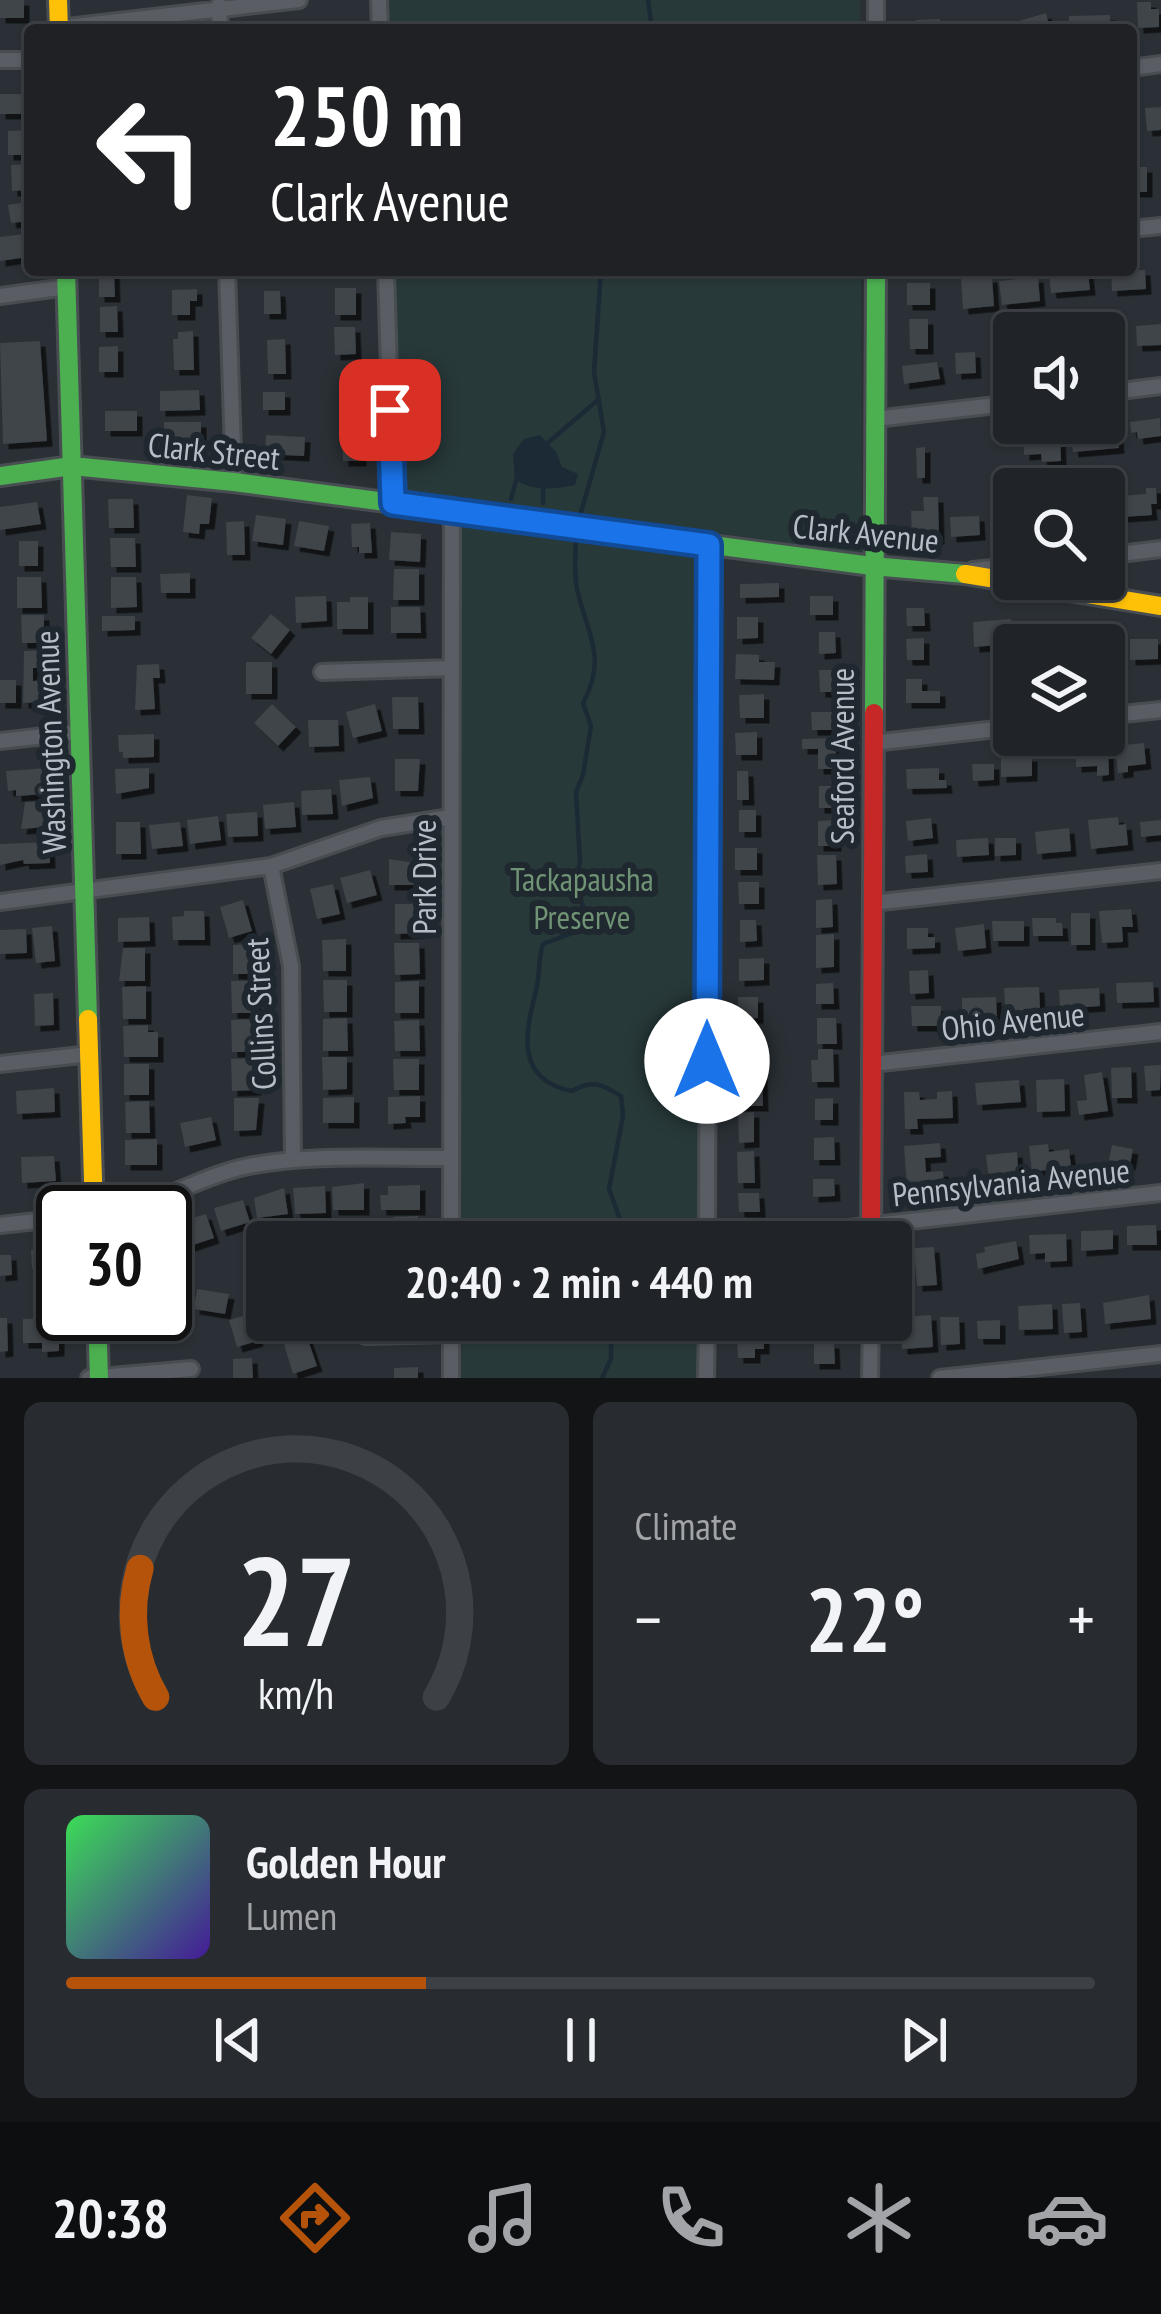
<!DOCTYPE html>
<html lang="en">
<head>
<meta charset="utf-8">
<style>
  body { margin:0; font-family:"PT Sans Narrow",sans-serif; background:#282c30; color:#f1f3f6; height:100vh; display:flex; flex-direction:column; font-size:45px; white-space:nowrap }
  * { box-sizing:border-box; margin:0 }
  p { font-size:39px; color:#a2a4a8 }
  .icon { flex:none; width:66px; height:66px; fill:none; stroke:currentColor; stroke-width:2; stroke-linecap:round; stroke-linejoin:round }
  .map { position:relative; height:1378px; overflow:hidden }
  .drawer { display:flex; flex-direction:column; gap:24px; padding:24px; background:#121416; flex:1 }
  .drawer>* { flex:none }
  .top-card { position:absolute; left:24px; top:24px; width:1113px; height:252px; border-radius:12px; box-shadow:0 3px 9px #0004,0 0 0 3px #3d4145; background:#202124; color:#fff; overflow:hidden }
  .buttons { position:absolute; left:993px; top:312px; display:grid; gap:24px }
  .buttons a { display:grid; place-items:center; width:132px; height:132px; border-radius:12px; background:#202428; box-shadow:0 3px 9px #0004,0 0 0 3px #3d4145; font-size:60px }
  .speed { position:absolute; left:36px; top:1185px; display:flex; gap:24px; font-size:60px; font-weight:700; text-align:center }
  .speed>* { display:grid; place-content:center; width:156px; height:156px; border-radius:50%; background:#202428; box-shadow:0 3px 9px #0004,0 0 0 3px #3d4145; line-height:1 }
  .speed .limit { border:6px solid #111; border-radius:18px; background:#fff; color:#111 }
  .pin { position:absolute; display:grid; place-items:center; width:102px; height:102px; color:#fff; margin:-51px; border-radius:24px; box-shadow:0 6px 18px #0006 }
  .me { position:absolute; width:132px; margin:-66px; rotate:0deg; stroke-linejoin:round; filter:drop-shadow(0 0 9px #0008) }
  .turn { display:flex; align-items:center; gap:42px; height:252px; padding:0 48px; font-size:54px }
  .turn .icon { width:156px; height:156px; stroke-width:2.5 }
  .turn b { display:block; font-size:84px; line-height:102px }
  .big { font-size:90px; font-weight:700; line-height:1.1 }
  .drawer .widget { flex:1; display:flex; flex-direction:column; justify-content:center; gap:18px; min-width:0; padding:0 42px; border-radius:18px; background:#282c30 }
  .drawer .dial { align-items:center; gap:0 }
  .dial svg { height:312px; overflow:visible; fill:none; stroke:#3d4145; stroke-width:7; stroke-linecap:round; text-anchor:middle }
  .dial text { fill:#f1f3f6; stroke:none }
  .song { display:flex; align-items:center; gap:36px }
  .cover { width:144px; height:144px; border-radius:18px; background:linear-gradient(135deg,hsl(130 70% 55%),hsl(260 70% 35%)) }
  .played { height:12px; border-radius:6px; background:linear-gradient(90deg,#b45309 35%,#3d4145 35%) }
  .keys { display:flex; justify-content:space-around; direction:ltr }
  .heat { display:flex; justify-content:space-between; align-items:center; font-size:66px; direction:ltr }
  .drawer .tiles { flex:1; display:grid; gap:24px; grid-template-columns:1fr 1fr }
  .widget:last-child { grid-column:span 2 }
  .trip { position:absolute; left:246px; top:1221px; width:666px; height:120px; border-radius:12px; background:#202428; box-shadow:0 3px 9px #0004,0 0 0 3px #3d4145; font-weight:700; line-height:120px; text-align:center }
  .tab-bar { display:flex; height:192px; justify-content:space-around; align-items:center; background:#0d0e10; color:#a2a4a8 }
  .tab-bar .icon { width:84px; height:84px }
  .tab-bar .on { color:#b45309 }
  .tab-bar b { font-size:54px; color:#f1f3f6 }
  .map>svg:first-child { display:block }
</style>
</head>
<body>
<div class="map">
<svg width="1161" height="1378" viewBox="0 0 1161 1378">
  <defs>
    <filter id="shadow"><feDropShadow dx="5.5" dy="5.5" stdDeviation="0" flood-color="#0009"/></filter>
  </defs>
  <rect width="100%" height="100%" fill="#2a3035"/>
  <path fill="#28393a" d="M385,0H860V30H386Z
    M391,270H861L862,553L395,489Z
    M456,521L706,554L704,1242H461Z
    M462,1320H704L703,1378H462Z"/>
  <path fill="#1c2a36" d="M540,435L556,452L562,467L578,474L575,485C556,489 531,492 515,479L513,454L524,439Z"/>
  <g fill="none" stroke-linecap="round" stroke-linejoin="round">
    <path stroke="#1c2a36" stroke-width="4.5" d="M648,0L652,30
      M544,446L599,399
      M511,499L517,477
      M543,503V484
      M580,516L604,432L594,372L601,270
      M576,539C575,555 574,573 577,589C587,634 608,657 583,703L591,726L583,775L576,792L580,862L575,885L583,906V929L543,944C538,959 540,975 536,991C525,1033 515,1080 572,1091C592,1079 602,1084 621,1096L623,1116L609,1189L628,1242
      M602,1378L611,1359V1320"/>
  </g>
  <path fill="#3f444a" filter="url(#shadow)" d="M0,0H24V18H0Z
    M1137,2H1151V9H1159V27L1138,28Z
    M1046,13L1050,30H1022L1019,21Z
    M1110,15V25L1069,30V16Z
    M940,19V30H916V20Z
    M0,94H27V114H0Z
    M1161,107V130L1147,131L1145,108Z
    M29,130V155H8V131Z
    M29,164L30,190L12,191L11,165Z
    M1131,167H1147V192H1131Z
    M27,202L30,221L11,223L8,205Z
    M25,234L28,257L0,261V237Z
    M99,270H114L115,297H99Z
    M1111,270H1145L1146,289L1112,291Z
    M1088,272L1090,290L1051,293L1049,275Z
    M992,277L994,306L963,309L961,279Z
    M1038,277L1040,301L1002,305L999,281Z
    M907,283H930V305H907Z
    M335,288H356V315H335Z
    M197,289V301H190V315H172V290Z
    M264,291H280L281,314H264Z
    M117,306L118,332H100V307Z
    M909,319H928V349H910Z
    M1161,324V345L1137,346L1136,326Z
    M334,327H355L356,354L335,355Z
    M193,331L194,370H174L173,339H178V332Z
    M285,339L286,374H268L267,340Z
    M40,341L47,441L3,444L0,343Z
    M118,346V372H99V347Z
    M1003,347L1004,355L1014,354V371L996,373L993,348Z
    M975,352L976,373L956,374L955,353Z
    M937,362L940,379L904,384L902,366Z
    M341,371H359V402H341Z
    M199,390L200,410L160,411V391Z
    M263,392H285V410H263Z
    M105,411H137V431H105Z
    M342,415H360L361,461H343Z
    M1160,418L1161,436L1138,439L1137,432L1131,433L1130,422Z
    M164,422H201V443H164Z
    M1117,427L1119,448L1073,452L1071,431Z
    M1060,433L1061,461L1042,462L1041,454L1024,455V434Z
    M266,435L305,437L304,456L265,454Z
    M925,447V478H917L916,448Z
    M1146,488H1156L1157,504H1151L1152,515L1122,517L1121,496L1146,494Z
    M187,495L212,498L209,524H200L199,534L183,532Z
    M923,497H938L939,539H912L911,511H924Z
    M108,499H133L134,528H109Z
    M37,502L41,524L0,530V507Z
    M1014,511V531H999L998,512Z
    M256,515L286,519L283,545L252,541Z
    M979,516L980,535L951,537L950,517Z
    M244,521L245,555H227L226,522Z
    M299,521L329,526L324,551L294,546Z
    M370,523L372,553H359V547H352L351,524Z
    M391,532L421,534L420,562L389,560Z
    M110,538H135L136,567H111Z
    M19,541H38V566H19Z
    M394,569H419V600H393Z
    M190,573V593H161L160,574Z
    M17,577H41L42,608H17Z
    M111,577H136L137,607L111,608Z
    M779,583V597L740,598V584Z
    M326,596L327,621L296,623L295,597Z
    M810,596H833V615H810Z
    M350,597H368V629H337V602H350Z
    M391,607H420L421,633H391Z
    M906,608H924L925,626H907Z
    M271,614L290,630L271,654L251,638Z
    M21,615H44V643H22Z
    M102,616H135V630L102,631Z
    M737,617H758V638L737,639Z
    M1011,619L1013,644L974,647L973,622Z
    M1065,627V645H1027L1026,628Z
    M819,632H835L836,653L819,654Z
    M924,638V660H907L906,639Z
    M1130,639H1158V659L1130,660Z
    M49,650L50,668H33V681L45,680V702L23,703L24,651Z
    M736,654L759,655V662H775L774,680L735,679Z
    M246,662H272V694H246Z
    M159,664L160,678H153L155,709L135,710L137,665Z
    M819,670H836L837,692H820Z
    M1014,676V696L991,697L990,677Z
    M906,679H922V691H940V703H906Z
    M0,680H16V703H0Z
    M764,694V718H740L739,695Z
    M392,697H418L419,729H393Z
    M272,704L296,727L278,746L254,723Z
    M375,704L382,731L353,738L346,712Z
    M811,712H836V730H812Z
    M308,720H338L339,746L309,747Z
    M757,732V755H736L735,733Z
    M154,734V757L123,758V752H119L118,735Z
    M836,738V769H818V749H802V739Z
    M1144,743L1146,764L1128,766V772L1118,773L1115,746Z
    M1108,748L1109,775L1097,776V766L1076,767V750Z
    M1032,756V776L1001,777V757Z
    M395,759H420L418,791H395Z
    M972,764H994V780L973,781Z
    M46,768L47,794L16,796V790L8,791L6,771Z
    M149,768V788L116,794L115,769Z
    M939,768V780H946L947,788L907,789L906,769Z
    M737,771H748L749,800H737Z
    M370,777L373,798L342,806L339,780Z
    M819,786H837V808H819Z
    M331,789L333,814L302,815L301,791Z
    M47,801L48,827L21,829L25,802Z
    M294,802L296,827L265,829L263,805Z
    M739,810H756V832H739Z
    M257,812L258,836L228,837L226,814Z
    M218,816L221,840L190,844L187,820Z
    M1118,817L1119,825L1126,824L1128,845L1091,849L1088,820Z
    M931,818L933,838L908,841L906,821Z
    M835,820L836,846H818V821Z
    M1161,820V835L1141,837L1140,822Z
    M116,822H140L141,854H116Z
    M180,822L183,846L152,849L149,825Z
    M1069,828L1071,851L1037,854L1035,832Z
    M988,838L989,855L957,857L956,840Z
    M995,838H1016V855L995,856Z
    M49,842L50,863L24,864L23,860L0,865V844Z
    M735,848H757V870H735Z
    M927,854L928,872L906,873L905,856Z
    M817,855H836L837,884L818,885Z
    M389,859L421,864V885H389Z
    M370,870L377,895L347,903L340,878Z
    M738,882H759V904H739Z
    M333,884L340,914L317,919L310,889Z
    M832,899L833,927L816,928V900Z
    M243,900L252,931L229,938L220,907Z
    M395,904H420V933L395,934Z
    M1131,909L1133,927H1122L1123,942L1102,943L1099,911Z
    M184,911H204L205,940H173L172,917L184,916Z
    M1071,913H1090V945H1071Z
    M149,917L150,941L118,942V918Z
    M1032,918H1056V923H1062L1063,936H1033Z
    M740,920H756L757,941L740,942Z
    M992,921H1024V941H993Z
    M984,924L986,948L958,951L955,928Z
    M52,926L55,961L36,963L32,928Z
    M907,928H928V937H935V948L907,949Z
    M26,929L27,953L0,954V930Z
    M834,934V967L816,968V935Z
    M346,939V971H323L322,940Z
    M394,943H419L420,974L395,975Z
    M258,944V974H233V945Z
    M123,948H145V981H119Z
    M764,958V980L739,981V959Z
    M928,970L929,993L910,994L909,971Z
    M323,980H347V1012H324Z
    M231,981H255L256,1013H232Z
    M419,981V1013H395V982Z
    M1153,982L1154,1002L1117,1003L1116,983Z
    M833,983L834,1004H816V984Z
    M146,986V1019H123L122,987Z
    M1039,987L1040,1008L1024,1009L1025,1017L1006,1018L1004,988Z
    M1099,988L1100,1006L1060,1009L1059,990Z
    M53,993L54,1025L35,1026L34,994Z
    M738,997H758V1018L738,1019Z
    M996,997L997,1017L962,1018V998Z
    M911,1006H941V1026H912Z
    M347,1018L348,1051H323V1019Z
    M817,1018H836L837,1044H817Z
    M256,1019V1052H232L231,1020Z
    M419,1020L420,1051H395L394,1021Z
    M148,1025V1032H158V1057H124L123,1026Z
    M753,1035L758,1058L743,1061L739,1037Z
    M818,1049H833L834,1082H812L811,1060H818Z
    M322,1057H347V1089L323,1090Z
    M255,1058L256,1090L232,1091L231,1059Z
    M393,1059H419V1090H394Z
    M124,1064H149V1095H124Z
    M1161,1065L1160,1090L1146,1091L1144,1066Z
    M1131,1067L1132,1098H1112L1111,1068Z
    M1102,1072L1108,1111L1079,1115L1077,1101L1087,1100L1084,1075Z
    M762,1073L763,1106H740V1074Z
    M1064,1079L1065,1111L1037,1112L1036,1080Z
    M1019,1080L1021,1102L977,1105L975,1083Z
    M54,1088L55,1112L17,1114L16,1091Z
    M952,1091L953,1118L917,1119L918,1129H905L904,1092H919L920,1100L937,1099V1092Z
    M420,1096V1117H405L406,1123L388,1124V1097Z
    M354,1097V1123H323V1098Z
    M234,1098H259L256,1130L234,1131Z
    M833,1098V1120H815V1099Z
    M149,1101L150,1133H126L125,1102Z
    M754,1112V1142L739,1143L738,1113Z
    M211,1117L216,1140L185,1147L180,1123Z
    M834,1137L835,1160H814V1138Z
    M157,1139V1165H125V1140Z
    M940,1143L941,1157L925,1158L926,1172L943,1171L944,1185L907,1188L904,1146Z
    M1048,1144L1049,1152L1069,1149L1071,1167L1032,1172L1029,1146Z
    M1112,1145L1133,1149L1130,1165L1109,1160Z
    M754,1151L755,1183H738L737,1152Z
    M1017,1152L1019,1177L989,1180L986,1155Z
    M54,1156L56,1181L22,1183L21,1157Z
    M813,1179H834L835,1196L813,1197Z
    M364,1183V1210H333L332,1187Z
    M420,1185V1210H381L380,1195H388V1186Z
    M325,1186L326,1213L295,1214L293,1188Z
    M284,1188L288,1214L257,1218L254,1198Z
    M738,1193H759L760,1212H739Z
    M243,1200L250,1222L221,1231L214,1208Z
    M206,1214L214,1238L184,1248L176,1223Z
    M418,1216L419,1242H395L394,1217Z
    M1156,1225L1157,1245H1127V1226Z
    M1113,1230V1249L1081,1251V1231Z
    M1066,1234L1067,1261L1045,1262V1253L1030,1254L1029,1235Z
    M1016,1241L1019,1259L978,1269L976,1254L985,1252L984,1247Z
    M934,1247L937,1285L917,1286L914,1248Z
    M61,1249V1268L32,1269L31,1250Z
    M0,1255H11L12,1275L0,1276Z
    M41,1277H61V1307H42Z
    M197,1289L229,1294L225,1314L194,1309Z
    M1149,1295L1151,1319L1105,1324L1103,1303Z
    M170,1297H181V1329H144V1314H165V1309H170Z
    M1080,1303L1082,1332L1064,1333L1062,1304Z
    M1052,1304L1053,1329L1019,1330L1018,1306Z
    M250,1314L258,1341L237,1347L229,1320Z
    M931,1315L933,1347L902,1349L901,1329L915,1328V1316Z
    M940,1317H959L960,1344L941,1345Z
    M0,1318H7L8,1351L0,1352Z
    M23,1319H59V1351L42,1352V1343H23Z
    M1000,1320V1339H978L977,1321Z
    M307,1337L317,1366L293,1374L284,1344Z
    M737,1337H764V1349H755V1358H738Z
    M814,1343H834L835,1364H814Z
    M252,1358L253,1378H233V1359Z
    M418,1367V1378H394V1368Z"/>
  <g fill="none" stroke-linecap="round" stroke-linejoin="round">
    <g stroke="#484d52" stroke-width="20">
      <path id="street" d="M379,0L380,30
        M219,5L220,30
        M59,28L299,0
        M876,30V0
        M0,60H30
        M1131,68L1161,64
        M1131,229L1161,226
        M227,270L234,482
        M386,270L393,503
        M0,296L67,287
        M1104,393L1161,386
        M875,419L1014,403
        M1104,556L1161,549
        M973,570L1014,566
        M322,672L452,668
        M1104,716L1161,710
        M0,741L80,732
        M873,743L1014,727
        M271,866L291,966L293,1160
        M0,902L271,866L381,828L451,817
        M872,903L1161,871
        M0,1064L90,1054
        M872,1064L1161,1032
        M111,1212C161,1204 198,1177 244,1167C311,1153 383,1159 451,1158
        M0,1225L63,1218
        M451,1242L452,511
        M707,1242L709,545
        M723,1242L1161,1193
        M365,1336L451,1334
        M89,1378L191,1369
        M451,1378V1320
        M706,1378L707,1320
        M870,1378L871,1320
        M940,1378L1161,1354"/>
    </g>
    <g stroke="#484d52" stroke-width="24">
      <path id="fast" d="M66,270L88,1019
        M0,476L72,466L234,482L872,566L965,574
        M874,713L876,270
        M97,1314L99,1378"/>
    </g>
    <g stroke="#484d52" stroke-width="24">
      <path id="slow" d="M58,0L59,30
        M965,574L1161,606
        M88,1019L94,1212"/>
    </g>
    <g stroke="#484d52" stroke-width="24">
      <path id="jam" d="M871,1242L874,713"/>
    </g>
    <use href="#street" stroke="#5a5e64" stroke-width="14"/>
    <use href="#fast" stroke="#4caf50" stroke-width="18"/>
    <use href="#slow" stroke="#ffc107" stroke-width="18"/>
    <use href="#jam" stroke="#c62828" stroke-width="18"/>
  </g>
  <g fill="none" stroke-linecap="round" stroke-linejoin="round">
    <g stroke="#114b97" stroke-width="30">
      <path id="route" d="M390,410L393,503L709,545L707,1061"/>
    </g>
    <use href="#route" stroke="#1a73e8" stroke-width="21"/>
  </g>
  <g text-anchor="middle" stroke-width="12" stroke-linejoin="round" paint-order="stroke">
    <g font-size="33" fill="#b5bdc5" stroke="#1f272f">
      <text transform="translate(214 451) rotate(6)" y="12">Clark Street</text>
      <text transform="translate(866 533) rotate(6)" y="12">Clark Avenue</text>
      <text transform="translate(50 742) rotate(-92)" y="12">Washington Avenue</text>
      <text transform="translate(842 756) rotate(-90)" y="12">Seaford Avenue</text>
      <text transform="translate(424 877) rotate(-90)" y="12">Park Drive</text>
      <text transform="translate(260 1014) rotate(-93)" y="12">Collins Street</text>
      <text transform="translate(1013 1021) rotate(-6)" y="12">Ohio Avenue</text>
      <text transform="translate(1011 1182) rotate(-6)" y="12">Pennsylvania Avenue</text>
    </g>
    <g font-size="33" fill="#6f9374" stroke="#1f272f">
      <text x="582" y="891">Tackapausha<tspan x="582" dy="38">Preserve</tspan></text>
    </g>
  </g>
</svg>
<div class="buttons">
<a><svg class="icon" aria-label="sound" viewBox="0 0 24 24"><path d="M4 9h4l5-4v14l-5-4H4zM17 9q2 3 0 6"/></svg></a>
<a><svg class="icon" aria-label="search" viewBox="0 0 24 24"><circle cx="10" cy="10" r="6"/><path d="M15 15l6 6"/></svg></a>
<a><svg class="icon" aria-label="layers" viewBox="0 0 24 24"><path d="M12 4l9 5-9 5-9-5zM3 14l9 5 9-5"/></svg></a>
</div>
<div class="speed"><div class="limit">30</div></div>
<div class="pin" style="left:390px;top:410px;background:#d93025"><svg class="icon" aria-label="arrive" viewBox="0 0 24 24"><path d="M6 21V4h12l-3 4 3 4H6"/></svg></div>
<svg class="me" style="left:707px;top:1061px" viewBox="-20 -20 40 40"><circle r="19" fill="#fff"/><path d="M0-13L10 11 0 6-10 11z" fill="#1a73e8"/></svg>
<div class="trip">20:40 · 2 min · 440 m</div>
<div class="top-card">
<div class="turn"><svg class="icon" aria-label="left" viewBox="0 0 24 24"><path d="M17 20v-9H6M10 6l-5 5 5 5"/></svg><div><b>250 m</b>Clark Avenue</div></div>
</div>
</div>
<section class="drawer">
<div class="tiles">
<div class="widget dial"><svg viewBox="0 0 100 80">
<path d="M14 69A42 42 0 1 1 86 69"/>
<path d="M14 69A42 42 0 0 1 10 36" stroke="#b45309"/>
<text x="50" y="56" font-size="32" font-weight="700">27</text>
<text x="50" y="72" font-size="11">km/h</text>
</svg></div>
<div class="widget"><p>Climate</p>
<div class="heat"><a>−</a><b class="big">22°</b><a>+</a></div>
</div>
<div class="widget">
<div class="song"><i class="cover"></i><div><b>Golden Hour</b><p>Lumen</p></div></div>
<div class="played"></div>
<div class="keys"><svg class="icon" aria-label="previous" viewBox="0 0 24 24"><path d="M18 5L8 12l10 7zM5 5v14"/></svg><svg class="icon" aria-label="pause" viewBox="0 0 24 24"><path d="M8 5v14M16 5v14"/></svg><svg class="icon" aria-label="next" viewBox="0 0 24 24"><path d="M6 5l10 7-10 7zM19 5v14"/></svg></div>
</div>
</div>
</section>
<nav class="tab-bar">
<b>20:38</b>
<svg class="icon on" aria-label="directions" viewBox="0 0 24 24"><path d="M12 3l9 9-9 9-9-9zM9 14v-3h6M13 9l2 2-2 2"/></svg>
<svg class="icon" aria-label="music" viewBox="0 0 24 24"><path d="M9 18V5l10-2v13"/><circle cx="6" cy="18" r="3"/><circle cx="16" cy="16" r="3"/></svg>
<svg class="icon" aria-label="phone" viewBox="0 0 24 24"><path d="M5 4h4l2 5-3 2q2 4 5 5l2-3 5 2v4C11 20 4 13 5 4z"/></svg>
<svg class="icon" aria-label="climate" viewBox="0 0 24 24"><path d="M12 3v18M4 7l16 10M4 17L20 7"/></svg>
<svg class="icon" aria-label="car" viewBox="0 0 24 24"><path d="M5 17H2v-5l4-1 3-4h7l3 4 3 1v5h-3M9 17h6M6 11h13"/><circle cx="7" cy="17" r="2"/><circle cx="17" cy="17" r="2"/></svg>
</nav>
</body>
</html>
